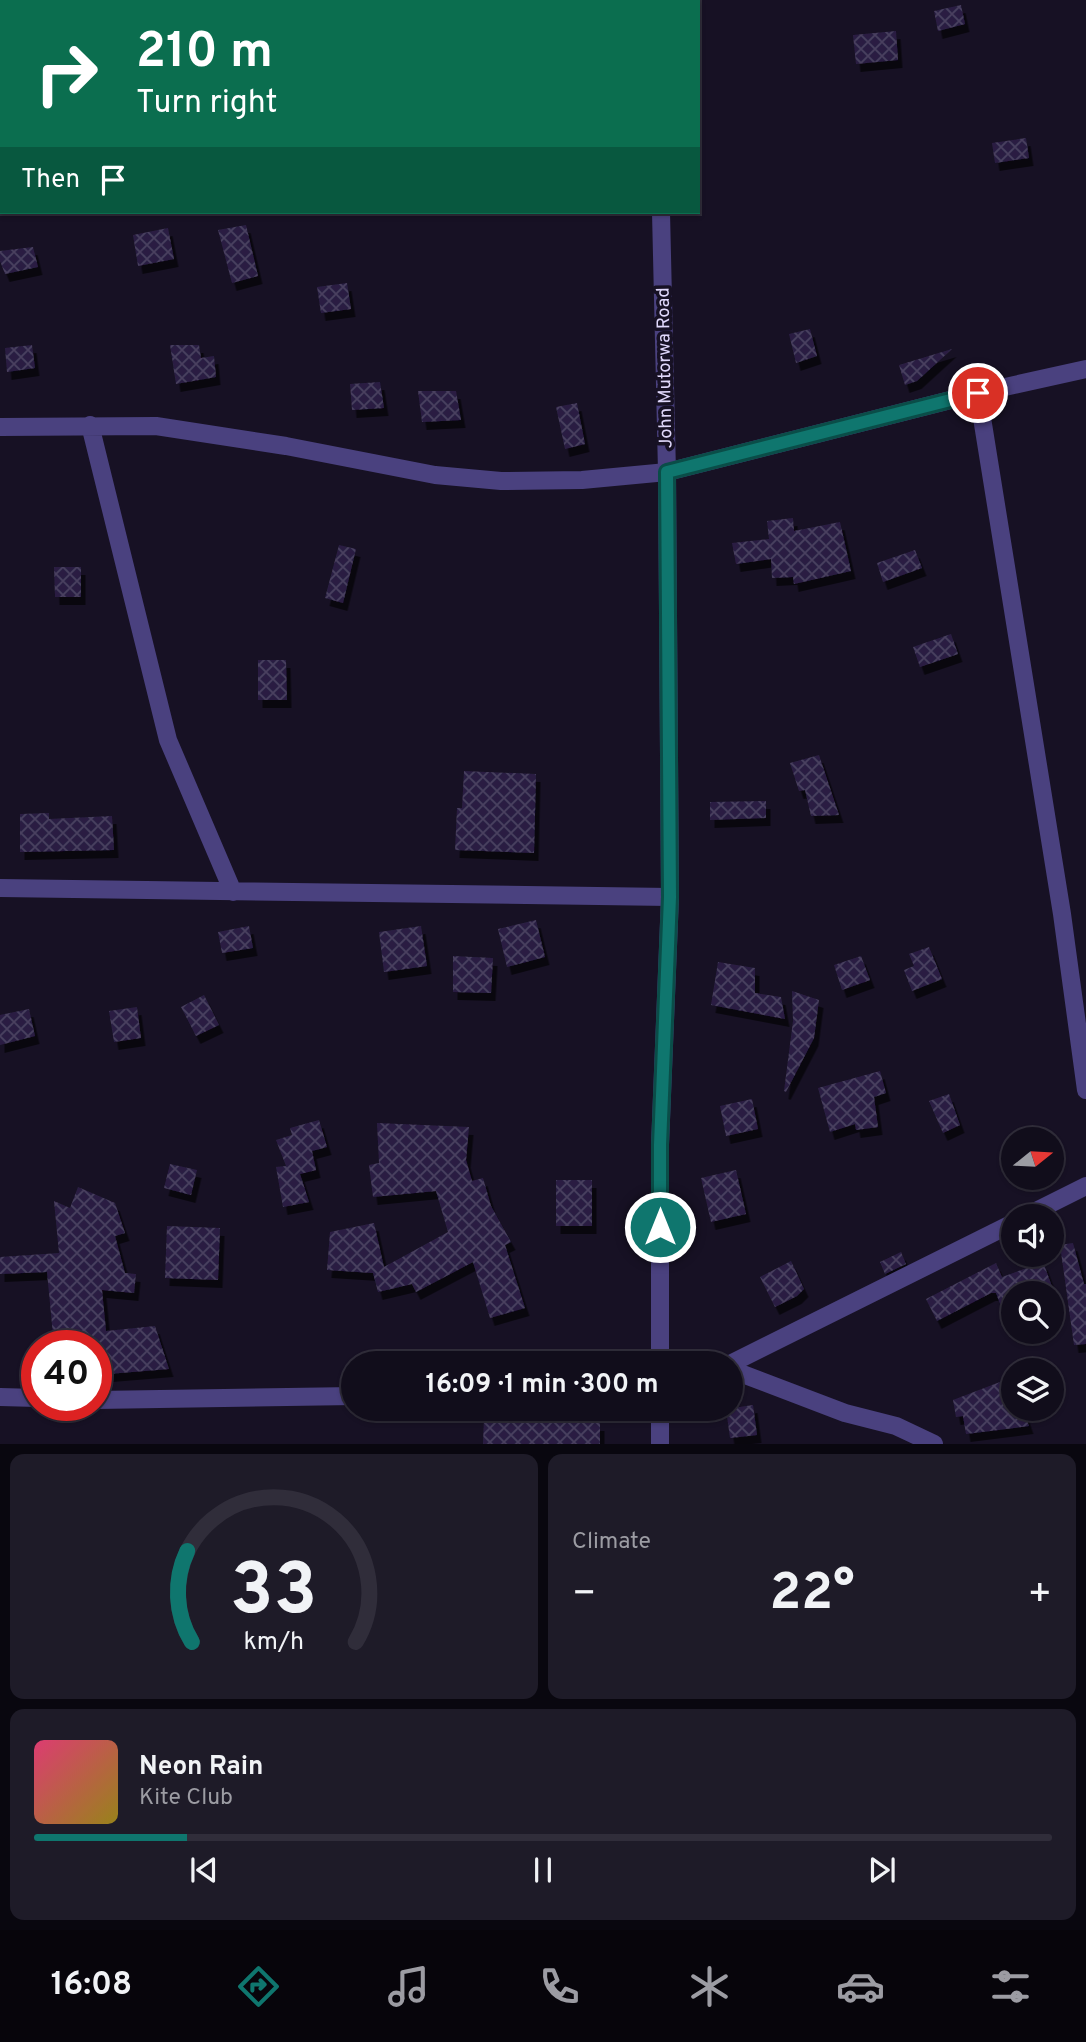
<!DOCTYPE html>
<html lang="en">
<head>
<meta charset="utf-8">
<style>
  body { margin:0; font-family:Overpass,sans-serif; background:#1e1b28; color:#f1f3f6; height:100vh; display:flex; flex-direction:column; font-size:26px; white-space:nowrap }
  * { box-sizing:border-box; margin:0 }
  p { font-size:23px; color:#9c9ca3 }
  .icon { flex:none; width:38px; height:38px; fill:none; stroke:currentColor; stroke-width:2; stroke-linecap:round; stroke-linejoin:round }
  .map { position:relative; height:1444px; overflow:hidden }
  .side { display:flex; flex-direction:column; gap:10px; padding:10px; background:#09070f; flex:1 }
  .side>* { flex:none }
  .top-card { position:absolute; left:0px; top:0px; width:700px; height:214px; box-shadow:0 2px 5px #0004,0 0 0 2px #302d3a; background:#0b6e4f; color:#fff; overflow:hidden }
  .needle { width:46px; rotate:72deg }
  .controls { position:absolute; left:1001px; top:1127px; display:grid; gap:14px }
  .controls a { display:grid; place-items:center; width:63px; height:63px; border-radius:50%; background:#110d1b; box-shadow:0 2px 5px #0004,0 0 0 2px #302d3a; font-size:35px }
  .speed { position:absolute; left:21px; top:1330px; display:flex; gap:14px; font-size:35px; font-weight:700; text-align:center }
  .speed>* { display:grid; place-content:center; width:91px; height:91px; border-radius:50%; background:#110d1b; box-shadow:0 2px 5px #0004,0 0 0 2px #302d3a; line-height:1 }
  .speed .limit { border:10px solid #d22; background:#fff; color:#111 }
  .pin { position:absolute; display:grid; place-items:center; width:60px; height:60px; color:#fff; margin:-30px; border:4px solid #fff; border-radius:50%; box-shadow:0 2px 7px #0007 }
  .me { position:absolute; width:77px; margin:-38px; rotate:0deg; stroke-linejoin:round; filter:drop-shadow(0 0 5px #0008) }
  .turn { display:flex; align-items:center; gap:24px; height:147px; padding:0 21px; font-size:32px }
  .turn .icon { width:91px; height:91px; stroke-width:2.5 }
  .turn b { display:block; font-size:49px; line-height:60px }
  .then { display:flex; align-items:center; height:66px; padding:0 21px; background:#0003; gap:14px; font-size:26px }
  .big { font-size:52px; font-weight:700; line-height:1.1 }
  .side .widget { flex:1; display:flex; flex-direction:column; justify-content:center; gap:10px; min-width:0; padding:0 24px; border-radius:14px; background:#1e1b28 }
  .side .dial { align-items:center; gap:0 }
  .dial svg { height:182px; overflow:visible; fill:none; stroke:#302d3a; stroke-width:7; stroke-linecap:round; text-anchor:middle }
  .dial text { fill:#f1f3f6; stroke:none }
  .song { display:flex; align-items:center; gap:21px }
  .cover { width:84px; height:84px; border-radius:10px; background:linear-gradient(135deg,hsl(340 70% 55%),hsl(50 70% 35%)) }
  .played { height:7px; border-radius:4px; background:linear-gradient(90deg,#0f766e 15%,#302d3a 15%) }
  .keys { display:flex; justify-content:space-around; direction:ltr }
  .heat { display:flex; justify-content:space-between; align-items:center; font-size:38px; direction:ltr }
  .side .tiles { flex:1; display:grid; gap:10px; grid-template-columns:1fr 1fr }
  .widget:last-child { grid-column:span 2 }
  .trip { position:absolute; left:341px; top:1351px; width:402px; height:70px; border-radius:35px; background:#110d1b; box-shadow:0 2px 5px #0004,0 0 0 2px #302d3a; font-weight:700; line-height:70px; text-align:center }
  .dock { display:flex; height:112px; justify-content:space-around; align-items:center; background:#07050b; color:#9c9ca3 }
  .dock .icon { width:49px; height:49px }
  .dock .on { color:#0f766e }
  .dock b { font-size:32px; color:#f1f3f6 }
  .map>svg:first-child { display:block }
</style>
</head>
<body>
<div class="map">
<svg width="1086" height="1444" viewBox="0 0 1086 1444">
  <defs>
    <pattern id="building-cross-hatch" width="8" height="8" patternUnits="userSpaceOnUse" patternTransform="scale(1.75)"><rect width="8" height="8" fill="#2a1f43"/><path d="M0 0l8 8M0 8l8-8" fill="none" stroke="#493f5f"/></pattern>
    <filter id="shadow"><feDropShadow dx="4.5" dy="8" stdDeviation="0" flood-color="#0009"/></filter>
  </defs>
  <rect width="100%" height="100%" fill="#171124"/>
  <path fill="url(#building-cross-hatch)" filter="url(#shadow)" d="M961,5L965,24L938,31L934,11Z
    M896,31L898,60L856,64L853,35Z
    M1026,138L1029,158L995,163L992,143Z
    M246,225L258,276L232,283L218,230Z
    M168,228L174,259L138,266L133,235Z
    M33,247L38,267L5,274L0,261V251Z
    M347,283L351,309L321,313L317,287Z
    M810,329L817,356L796,363L789,334Z
    M32,345L35,368L7,372L5,348Z
    M170,345H199L201,358L214,356L216,377L176,384Z
    M952,349L917,381L905,385L899,365Z
    M380,382L384,408L352,410L350,384Z
    M418,391H456L461,420L422,422Z
    M577,403L585,444L565,449L556,407Z
    M793,518L794,531L840,522L851,571L794,584L793,577L772,578L771,559L736,564L732,543L769,539L767,521Z
    M339,545L356,549L343,603L325,598Z
    M915,550L922,568L883,582L877,563Z
    M54,567H81V597H55Z
    M951,634L958,654L920,667L913,647Z
    M258,660H286L287,700H258Z
    M819,755L839,815L811,816L805,790L799,791L790,763Z
    M464,771L536,774L534,853L455,850L457,808H462Z
    M766,801V818L710,820V802Z
    M49,813V819L112,816L114,850L20,852V814Z
    M536,920L545,957L507,967L498,929Z
    M249,926L253,948L222,953L218,932Z
    M421,926L427,966L384,972L379,932Z
    M929,947L942,979L912,991L904,970L914,966L909,954Z
    M453,956L493,958L491,993L453,992Z
    M861,956L870,980L842,990L834,965Z
    M718,962L755,968V993L781,997L785,1019L711,1005Z
    M792,991L819,1000L814,1038L786,1092L784,1091L793,1021Z
    M204,995L219,1025L196,1036L181,1007Z
    M137,1007L141,1038L114,1042L109,1011Z
    M29,1009L35,1036L0,1045V1015Z
    M880,1071L886,1093L874,1097L878,1127L856,1130L855,1124L830,1132L818,1088Z
    M949,1094L960,1125L943,1133L929,1101Z
    M752,1099L758,1129L726,1136L720,1106Z
    M319,1120L327,1147L312,1151L316,1170L300,1174L309,1202L283,1207L276,1167L286,1166L276,1140L292,1135L290,1128Z
    M377,1123L469,1127L466,1160L472,1181L483,1178L491,1206L511,1242L505,1245L525,1308L490,1318L473,1262L416,1292L412,1284L378,1292L373,1273L327,1270L330,1232L374,1223L384,1267L448,1232L436,1191L373,1197L369,1165L379,1163Z
    M170,1164L197,1170L191,1195L164,1188Z
    M736,1170L746,1214L711,1222L701,1178Z
    M556,1180H592V1226H556Z
    M78,1187L115,1203L125,1233L115,1236L125,1273L136,1274L134,1293L102,1290L106,1331L155,1326L169,1369L96,1375V1346H54L47,1272L0,1274V1257L59,1253L54,1201L70,1208Z
    M167,1226L220,1228L218,1280L165,1278Z
    M1073,1243L1084,1284H1086V1344L1074,1345L1060,1245Z
    M901,1252L906,1264L885,1274L880,1262Z
    M791,1261L804,1289L797,1296L775,1307L760,1277Z
    M1043,1262L1053,1289L1042,1293H1013V1333H1011L996,1293H991L937,1321L926,1299L996,1263L1002,1277Z
    M1013,1377V1409H1023L1029,1426L966,1434L963,1416L956,1417L953,1400Z
    M753,1405L757,1435L730,1438L726,1409Z
    M484,1416L517,1417V1420H547V1422L600,1423V1444H483Z"/>
  <g fill="none" stroke-linecap="round" stroke-linejoin="round">
    <path stroke="#4a417f" stroke-width="18" d="M978,393L1062,914L1086,1090
      M90,425L168,740L233,892
      M0,427L156,426L286,446L435,475L501,481L582,480L667,472L978,393L1086,369
      M0,888L670,897
      M1026,1216L1086,1186
      M732,1363L1013,1223
      M732,1370L845,1413L896,1426L934,1444
      M0,1397L37,1398
      M96,1400L354,1396"/>
    <path stroke="#4a417f" stroke-width="18" d="M657,0V2
      M660,1363V1145L670,897L667,472L661,212
      M660,1444V1409"/>
  </g>
  <g fill="none" stroke-linecap="round" stroke-linejoin="round">
    <g stroke="#0a4d48" stroke-width="18">
      <path id="route" d="M660,1227V1145L670,897L667,472L978,393"/>
    </g>
    <use href="#route" stroke="#0f766e" stroke-width="12"/>
  </g>
  <g text-anchor="middle" stroke-width="7" stroke-linejoin="round" paint-order="stroke">
    <g font-size="18" fill="#e0d8fb" stroke="#171124">
      <text transform="translate(664 368) rotate(-91)" y="6">John Mutorwa Road</text>
    </g>
  </g>
</svg>
<div class="controls">
<a><svg class="needle" viewBox="-14 -14 28 28"><path d="M0-13l5 13h-10z" fill="#e53935"/><path d="M0 13l5-13h-10z" fill="#9c9ca3"/></svg></a>
<a><svg class="icon" aria-label="sound" viewBox="0 0 24 24"><path d="M4 9h4l5-4v14l-5-4H4zM17 9q2 3 0 6"/></svg></a>
<a><svg class="icon" aria-label="search" viewBox="0 0 24 24"><circle cx="10" cy="10" r="6"/><path d="M15 15l6 6"/></svg></a>
<a><svg class="icon" aria-label="layers" viewBox="0 0 24 24"><path d="M12 4l9 5-9 5-9-5zM3 14l9 5 9-5"/></svg></a>
</div>
<div class="speed"><div class="limit">40</div></div>
<div class="pin" style="left:978px;top:393px;background:#d93025"><svg class="icon" aria-label="arrive" viewBox="0 0 24 24"><path d="M6 21V4h12l-3 4 3 4H6"/></svg></div>
<svg class="me" style="left:660px;top:1227px" viewBox="-20 -20 40 40"><circle r="17" fill="#0f766e" stroke="#fff" stroke-width="3"/><path d="M0-11L8 9 0 5-8 9z" fill="#fff"/></svg>
<div class="trip">16:09 · 1 min · 300 m</div>
<div class="top-card">
<div class="turn"><svg class="icon" aria-label="right" viewBox="0 0 24 24"><path d="M7 20v-9h11M14 6l5 5-5 5"/></svg><div><b>210 m</b>Turn right</div></div>
<div class="then">Then<svg class="icon" aria-label="arrive" viewBox="0 0 24 24"><path d="M6 21V4h12l-3 4 3 4H6"/></svg></div>
</div>
</div>
<section class="side">
<div class="tiles">
<div class="widget dial"><svg viewBox="0 0 100 80">
<path d="M14 69A42 42 0 1 1 86 69"/>
<path d="M14 69A42 42 0 0 1 12 29" stroke="#0f766e"/>
<text x="50" y="56" font-size="32" font-weight="700">33</text>
<text x="50" y="72" font-size="11">km/h</text>
</svg></div>
<div class="widget"><p>Climate</p>
<div class="heat"><a>−</a><b class="big">22°</b><a>+</a></div>
</div>
<div class="widget">
<div class="song"><i class="cover"></i><div><b>Neon Rain</b><p>Kite Club</p></div></div>
<div class="played"></div>
<div class="keys"><svg class="icon" aria-label="previous" viewBox="0 0 24 24"><path d="M18 5L8 12l10 7zM5 5v14"/></svg><svg class="icon" aria-label="pause" viewBox="0 0 24 24"><path d="M8 5v14M16 5v14"/></svg><svg class="icon" aria-label="next" viewBox="0 0 24 24"><path d="M6 5l10 7-10 7zM19 5v14"/></svg></div>
</div>
</div>
</section>
<nav class="dock">
<b>16:08</b>
<svg class="icon on" aria-label="directions" viewBox="0 0 24 24"><path d="M12 3l9 9-9 9-9-9zM9 14v-3h6M13 9l2 2-2 2"/></svg>
<svg class="icon" aria-label="music" viewBox="0 0 24 24"><path d="M9 18V5l10-2v13"/><circle cx="6" cy="18" r="3"/><circle cx="16" cy="16" r="3"/></svg>
<svg class="icon" aria-label="phone" viewBox="0 0 24 24"><path d="M5 4h4l2 5-3 2q2 4 5 5l2-3 5 2v4C11 20 4 13 5 4z"/></svg>
<svg class="icon" aria-label="climate" viewBox="0 0 24 24"><path d="M12 3v18M4 7l16 10M4 17L20 7"/></svg>
<svg class="icon" aria-label="car" viewBox="0 0 24 24"><path d="M5 17H2v-5l4-1 3-4h7l3 4 3 1v5h-3M9 17h6M6 11h13"/><circle cx="7" cy="17" r="2"/><circle cx="17" cy="17" r="2"/></svg>
<svg class="icon" aria-label="filters" viewBox="0 0 24 24"><path d="M4 7h16M4 17h16"/><circle cx="9" cy="7" r="2"/><circle cx="15" cy="17" r="2"/></svg>
</nav>
</body>
</html>
